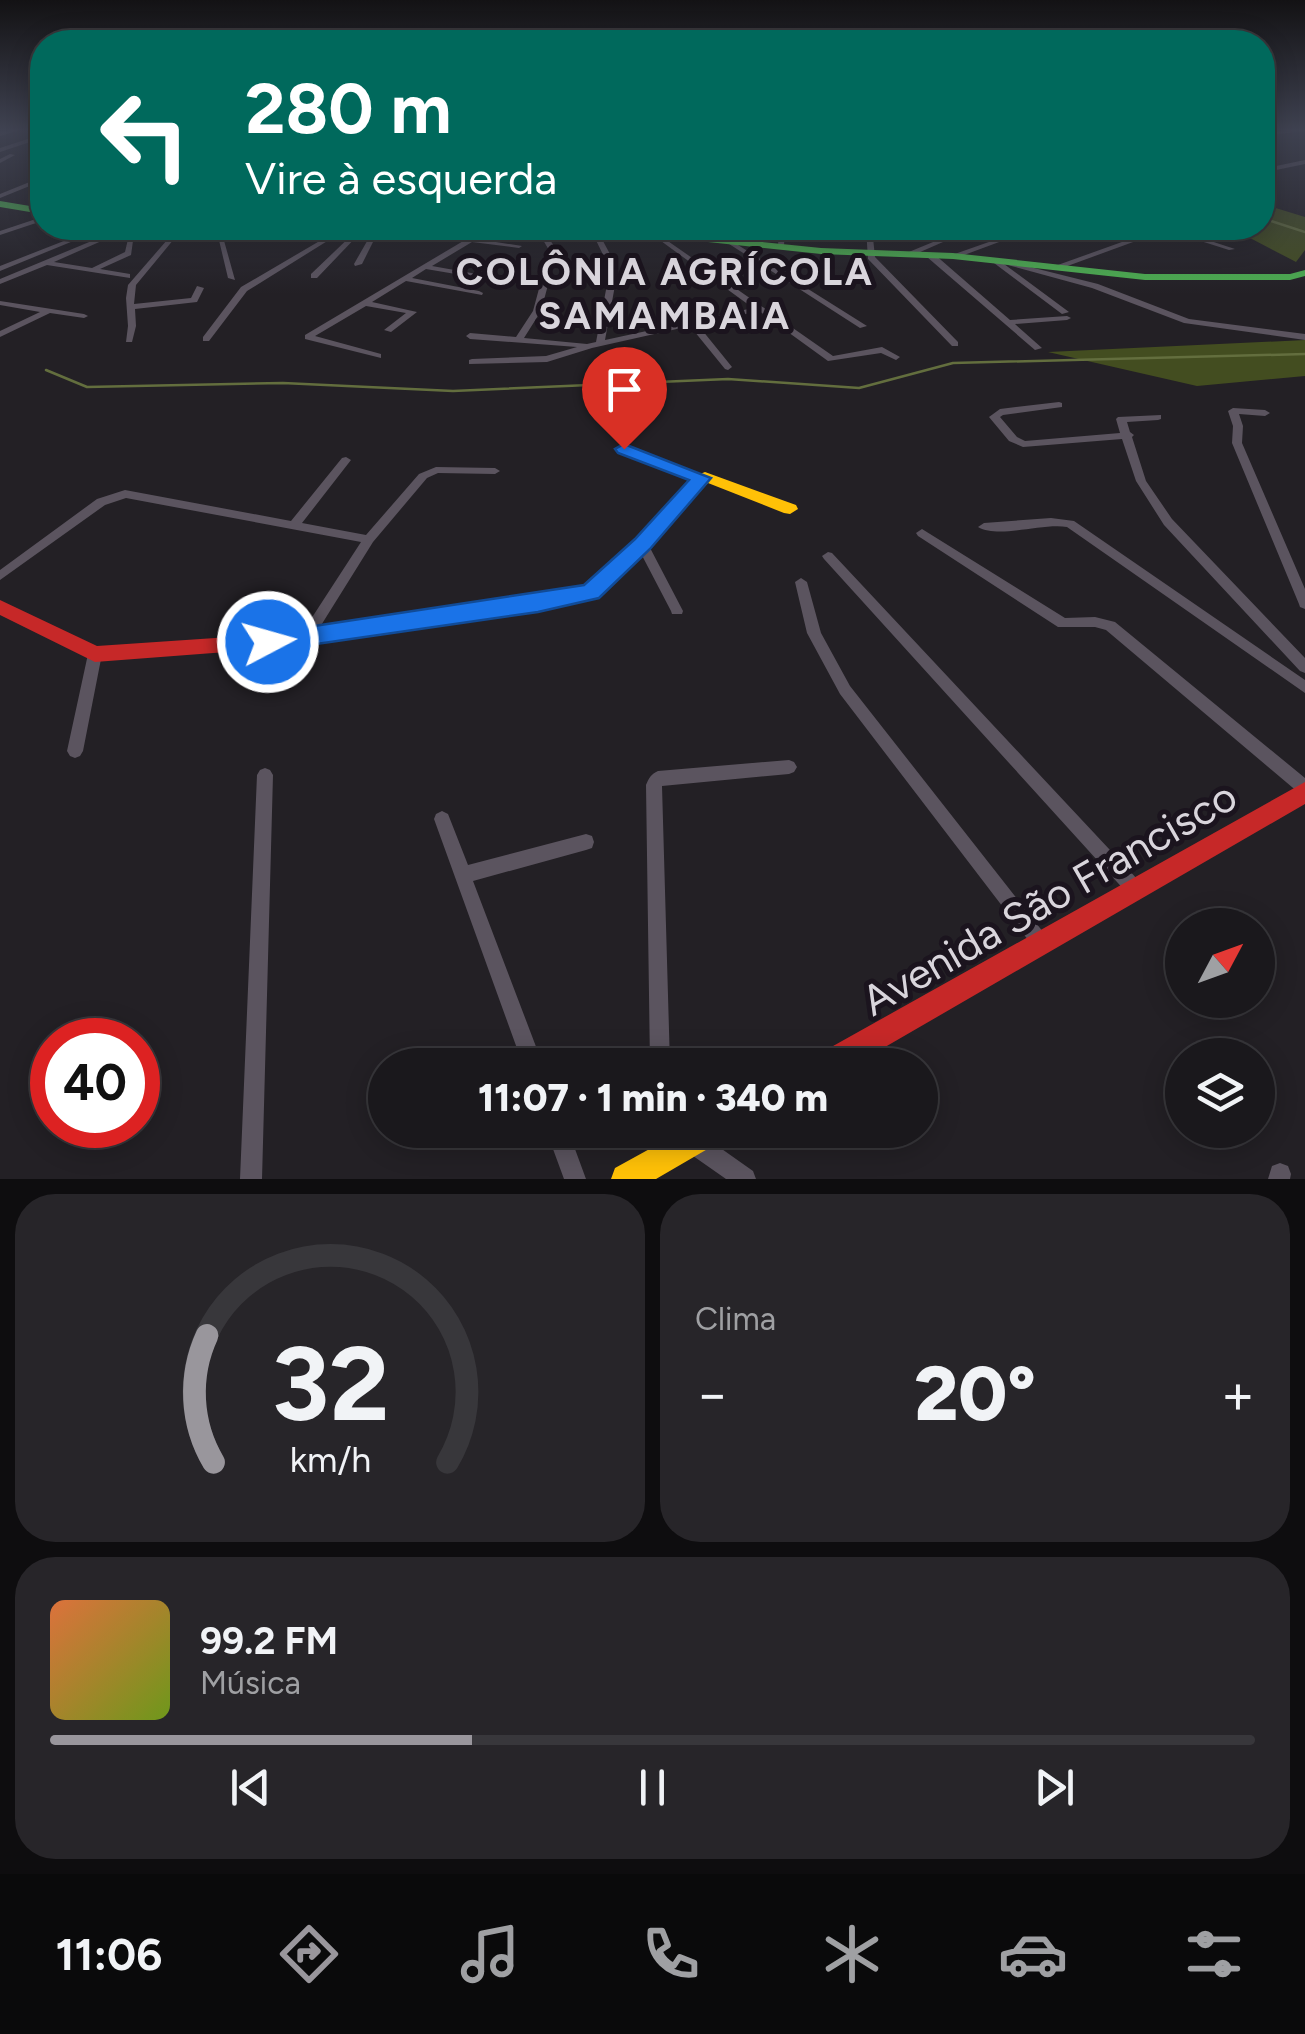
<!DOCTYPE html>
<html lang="pt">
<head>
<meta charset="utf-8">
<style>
  body { margin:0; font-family:Figtree,sans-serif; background:#272529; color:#f1f3f6; height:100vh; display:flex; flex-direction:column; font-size:38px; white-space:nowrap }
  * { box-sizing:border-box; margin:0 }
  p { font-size:32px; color:#9fa0a3 }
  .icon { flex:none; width:55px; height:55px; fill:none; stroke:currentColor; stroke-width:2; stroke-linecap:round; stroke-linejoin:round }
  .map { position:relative; height:1179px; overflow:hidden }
  .panel { display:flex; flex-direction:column; gap:15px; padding:15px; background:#0e0d0f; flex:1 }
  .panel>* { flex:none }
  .hud { position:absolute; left:30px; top:30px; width:1245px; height:210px; border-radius:40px; box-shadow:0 5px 25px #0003,0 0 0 2px #38373b; background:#00695c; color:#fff; overflow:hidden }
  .needle { width:65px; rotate:49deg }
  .tools { position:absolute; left:1165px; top:908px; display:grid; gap:20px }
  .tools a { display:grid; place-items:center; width:110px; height:110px; border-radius:50%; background:#1a181c; box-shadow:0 5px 25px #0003,0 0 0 2px #38373b; font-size:50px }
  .speed { position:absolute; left:30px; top:1018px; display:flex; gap:20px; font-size:50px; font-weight:700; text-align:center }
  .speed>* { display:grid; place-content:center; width:130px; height:130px; border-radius:50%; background:#1a181c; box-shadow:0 5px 25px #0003,0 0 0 2px #38373b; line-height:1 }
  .speed .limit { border:15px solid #d22; background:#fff; color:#111 }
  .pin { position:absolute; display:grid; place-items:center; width:85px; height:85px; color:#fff; margin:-102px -42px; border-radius:50% 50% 50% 0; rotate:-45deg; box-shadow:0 0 10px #0007 }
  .pin .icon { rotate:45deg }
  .me { position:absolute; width:110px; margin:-55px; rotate:84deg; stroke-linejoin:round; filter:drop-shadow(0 0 8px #0008) }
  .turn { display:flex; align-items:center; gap:35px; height:210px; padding:0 50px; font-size:45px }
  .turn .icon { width:130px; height:130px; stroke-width:2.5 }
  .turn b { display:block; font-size:70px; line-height:85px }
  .big { font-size:75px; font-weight:800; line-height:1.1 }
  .panel .card { flex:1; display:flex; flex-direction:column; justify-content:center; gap:15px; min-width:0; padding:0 35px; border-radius:40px; background:#272529 }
  .panel .dial { align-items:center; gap:0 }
  .dial svg { height:260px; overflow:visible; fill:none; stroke:#38373b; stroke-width:7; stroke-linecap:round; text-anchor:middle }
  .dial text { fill:#f1f3f6; stroke:none }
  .song { display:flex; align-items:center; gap:30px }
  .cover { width:120px; height:120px; border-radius:15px; background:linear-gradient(135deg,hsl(20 70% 55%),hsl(80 70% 35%)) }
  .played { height:10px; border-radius:5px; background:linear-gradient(90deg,#99969c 35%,#38373b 35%) }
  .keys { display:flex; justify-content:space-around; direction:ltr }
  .heat { display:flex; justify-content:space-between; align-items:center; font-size:55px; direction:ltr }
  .panel .tiles { flex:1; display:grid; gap:15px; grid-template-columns:1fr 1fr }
  .card:last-child { grid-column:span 2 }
  .trip { position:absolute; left:368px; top:1048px; width:570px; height:100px; border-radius:50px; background:#1a181c; box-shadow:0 5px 25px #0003,0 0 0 2px #38373b; font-weight:800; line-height:100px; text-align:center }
  .menu { display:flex; height:160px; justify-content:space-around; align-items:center; background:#0a0a0b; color:#9fa0a3 }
  .menu .icon { width:70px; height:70px }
  .menu .active { color:#99969c }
  .menu b { font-size:45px; color:#f1f3f6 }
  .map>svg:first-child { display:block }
</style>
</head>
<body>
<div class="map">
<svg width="1305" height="1179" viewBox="0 0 1305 1179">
  <rect width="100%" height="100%" fill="#232025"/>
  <path fill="#434d20" d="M1263,204L1305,217V250L1296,262L1231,228H1262Z
    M1305,340V376L1197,386L1048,352Z"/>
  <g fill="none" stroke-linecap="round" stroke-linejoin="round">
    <path stroke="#636e3e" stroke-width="2.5" d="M1262,218L1305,232
      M46,370L87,387L283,383L453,391L728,379L859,388L953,363L1305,354"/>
    <path fill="#5b545f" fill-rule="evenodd" d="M16,129H23L0,136V132Z
      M1297,129H1305V131L1262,136V133Z
      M40,135H42V138L0,152V148Z
      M10,154L15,155L0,163V159Z
      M1305,160V164L1262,173V169Z
      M42,177V181L0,198V194Z
      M42,217V221L0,235V231Z
      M97,228H105L0,271V266Z
      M123,228H131L54,262L92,268L125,252L128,239L151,228H155V230L133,241L131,255L100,269L130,274V278L47,265L0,284V279Z
      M208,228H215L201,236H197V234Z
      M248,228H255L234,238L229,237Z
      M417,228L458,229L477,236V239L522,246L519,248L472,242L432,266L488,276H491V280L426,269L412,278L479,291L483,293L482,295L406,281L372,302L417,312L391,332L384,330L406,313L366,306L315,336L381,354V358L305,339V335L470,237L457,233L420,230Z
      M536,228H542L560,255L559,257H553Z
      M590,228H596L618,269L605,340L753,308L650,233L649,232L652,230L833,356L882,347L900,357L896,360L881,353L828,361L759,311L698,325L732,367L728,370L725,369L690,326L592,348L547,362L469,364V360L472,359L546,356L577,347L470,339L466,336L470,333L516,337L533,311L544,270L548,268L552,270L541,311L524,338L587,344L596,342L610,269Z
      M779,228H785L784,246L781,248L778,246Z
      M866,228H872L875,257L958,342V346H952L868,259Z
      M967,228H975L911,256L904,254Z
      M1029,228H1037L956,258L949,256Z
      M1161,228H1171L1235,249L1229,250L1166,230L1062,268L1055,266Z
      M374,229L379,230L362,264L355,266L354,264Z
      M356,231L361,232L317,278H311V274Z
      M174,232L179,233L136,285L134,304L191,298L197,286L204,288L197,302L135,309L136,326L132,342H126L128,326L126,298L128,285Z
      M335,232L338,234L337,235L247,291L209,341H203V337L241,287Z
      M218,236L223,237L235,280L228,278Z
      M726,240H730L867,326L860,328L726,242Z
      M927,253H933L1010,320L1067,316L1071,318L1067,320L1015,324L1042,348L1035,350L927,257Z
      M1002,260L1098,284L1189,319L1305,334V340L1184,323L1092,288L1004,264L1069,312L1062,314L994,263Z
      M0,301L84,314L88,316L84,318L50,313L0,337V331L40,312L0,305Z
      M1059,402L1062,403V407L1003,415L1000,417L1017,437L1025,441L1120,433L1116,419L1118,417L1161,415V419L1158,420L1127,422L1130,432L1134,435L1132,437L1146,481L1172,519L1305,658V673L1300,671L1164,525L1136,481L1122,439L1023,447L1009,441L989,417L1000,409Z
      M1233,408L1265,410L1270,413L1265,416L1239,414L1243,426L1242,443L1305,589V609L1300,607L1299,604L1232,443L1233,426L1228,411Z
      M624,446L706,476L707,478L706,480H698L620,451L619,449Z
      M346,457L351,460L302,523L366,535L419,474L436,467L495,468L500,471L495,474L438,473L427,478L373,542L310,643H300L298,639L361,542L126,498L105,505L0,580V570L97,499L125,490L291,521L342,458Z
      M1051,518L1074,521L1305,680V693L1067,527C1041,523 999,539 978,527L984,523Z
      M922,529L1065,618L1095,617L1115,622L1305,778V795L1299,793L1106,630L1095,627H1058L918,536L916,533Z
      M642,540L648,544L683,611L682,614H672L671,611L636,544Z
      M828,552L832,553L1139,881L1142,887L1139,893L1133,896L1127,893L824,559L822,556Z
      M801,578L807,582L821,633L850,686L1047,937L1050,943L1047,949L1041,952L1035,949L840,694L807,633L795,582Z
      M95,649L100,650L102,654L83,751L80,756L75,758L70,756L67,751L88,654L90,650Z
      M789,760L794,762L797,767L794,772L789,774L662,786L670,1065H650L646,785C649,778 651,774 658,771Z
      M265,768L270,770L273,775L262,1179H240L257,775L260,770Z
      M442,811L448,814L468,865L586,834L592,836L594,842L592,848L586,850L473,881L543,1065H523L434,819L436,814Z
      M546,1130H568L586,1179H564Z
      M650,1130H672L673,1157L670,1165L662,1168L654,1165L651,1157Z
      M694,1132L702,1135L753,1171L756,1179H726L686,1151L683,1143L686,1135Z
      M1280,1163L1288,1166L1291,1174L1290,1179H1268L1272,1166Z"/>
    <path fill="#4caf50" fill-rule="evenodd" d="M0,201L42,208V214L0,207Z
      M600,228H627L821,248L953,253L1145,274H1290L1305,270V276L1290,280H1145L953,259L821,254L605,231Z"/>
    <path fill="#ffc107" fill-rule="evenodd" d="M705,472L796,505L798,509L790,514L784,513L708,483L630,566H618L616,562L618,558L700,474Z
      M684,1130H728L723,1140L656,1179H611L615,1168Z"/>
    <path fill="#c62828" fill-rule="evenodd" d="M136,228L256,234L368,228H412L407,231L256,240L140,231Z
      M624,556L630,558L632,562L630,566L597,597L591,598L305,646L95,662L0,615V600L97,646L305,632L586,586L618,558Z
      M1305,782V804L854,1065H813L817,1055Z"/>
  </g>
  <linearGradient id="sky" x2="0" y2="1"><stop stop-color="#131214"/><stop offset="0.44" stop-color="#3f4251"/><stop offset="1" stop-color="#3f4251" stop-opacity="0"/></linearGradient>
  <rect width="1305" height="294" fill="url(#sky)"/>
  <path fill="#1a73e8" stroke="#114b97" stroke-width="2.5" d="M624,444L711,478L650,549L599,598L538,612L268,651L259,649L256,642L259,635L268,633L584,585L635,539L689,480L618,453L615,449Z"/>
  <g text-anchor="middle" stroke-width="10" stroke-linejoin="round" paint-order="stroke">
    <g font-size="38" font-weight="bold" letter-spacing="2.5" fill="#d9d5dc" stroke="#1b141e">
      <text x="665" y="285">COLÔNIA AGRÍCOLA<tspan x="665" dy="44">SAMAMBAIA</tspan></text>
    </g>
    <g font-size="42" fill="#d9d5dc" stroke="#1b141e">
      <text transform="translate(1049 898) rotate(-30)" y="15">Avenida São Francisco</text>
    </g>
  </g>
</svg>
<div class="tools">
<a><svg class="needle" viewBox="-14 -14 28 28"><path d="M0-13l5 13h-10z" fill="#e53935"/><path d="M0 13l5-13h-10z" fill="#9fa0a3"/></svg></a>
<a><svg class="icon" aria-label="layers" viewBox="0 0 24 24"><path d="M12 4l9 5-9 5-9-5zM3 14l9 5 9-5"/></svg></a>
</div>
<div class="speed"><div class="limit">40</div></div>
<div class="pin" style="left:624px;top:449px;background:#d93025"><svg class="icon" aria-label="arrive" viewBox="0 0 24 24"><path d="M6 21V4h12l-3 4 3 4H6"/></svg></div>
<svg class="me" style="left:268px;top:642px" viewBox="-20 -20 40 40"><circle r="17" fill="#1a73e8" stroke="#fff" stroke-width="3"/><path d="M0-11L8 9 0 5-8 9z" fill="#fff"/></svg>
<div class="trip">11:07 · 1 min · 340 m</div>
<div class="hud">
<div class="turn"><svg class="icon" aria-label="left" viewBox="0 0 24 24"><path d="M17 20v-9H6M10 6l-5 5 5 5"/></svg><div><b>280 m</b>Vire à esquerda</div></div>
</div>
</div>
<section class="panel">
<div class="tiles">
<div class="card dial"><svg viewBox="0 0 100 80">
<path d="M14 69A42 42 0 1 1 86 69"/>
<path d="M14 69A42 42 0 0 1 12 30" stroke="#99969c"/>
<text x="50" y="56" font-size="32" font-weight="700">32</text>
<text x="50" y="72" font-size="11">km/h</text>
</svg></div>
<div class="card"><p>Clima</p>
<div class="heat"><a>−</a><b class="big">20°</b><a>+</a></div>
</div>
<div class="card">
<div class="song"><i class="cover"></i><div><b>99.2 FM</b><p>Música</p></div></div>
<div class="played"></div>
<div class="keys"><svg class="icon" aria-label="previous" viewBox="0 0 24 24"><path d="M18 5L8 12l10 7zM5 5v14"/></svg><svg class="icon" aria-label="pause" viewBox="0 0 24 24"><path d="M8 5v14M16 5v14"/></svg><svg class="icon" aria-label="next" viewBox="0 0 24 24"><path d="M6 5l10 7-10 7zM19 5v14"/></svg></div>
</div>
</div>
</section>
<nav class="menu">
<b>11:06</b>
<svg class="icon active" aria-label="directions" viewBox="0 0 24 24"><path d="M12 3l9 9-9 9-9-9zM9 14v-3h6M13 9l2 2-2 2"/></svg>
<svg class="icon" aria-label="music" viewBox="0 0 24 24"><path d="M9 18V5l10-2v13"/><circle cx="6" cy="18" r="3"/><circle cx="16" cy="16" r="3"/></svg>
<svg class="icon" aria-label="phone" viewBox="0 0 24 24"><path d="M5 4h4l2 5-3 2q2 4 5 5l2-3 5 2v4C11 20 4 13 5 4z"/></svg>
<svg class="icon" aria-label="climate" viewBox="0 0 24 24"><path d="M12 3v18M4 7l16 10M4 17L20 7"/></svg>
<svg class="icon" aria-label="car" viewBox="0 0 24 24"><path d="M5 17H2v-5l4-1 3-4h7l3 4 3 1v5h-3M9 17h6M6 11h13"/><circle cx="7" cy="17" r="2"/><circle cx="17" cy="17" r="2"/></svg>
<svg class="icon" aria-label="filters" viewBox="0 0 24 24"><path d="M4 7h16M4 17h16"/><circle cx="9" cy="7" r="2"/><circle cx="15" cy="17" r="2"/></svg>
</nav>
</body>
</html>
